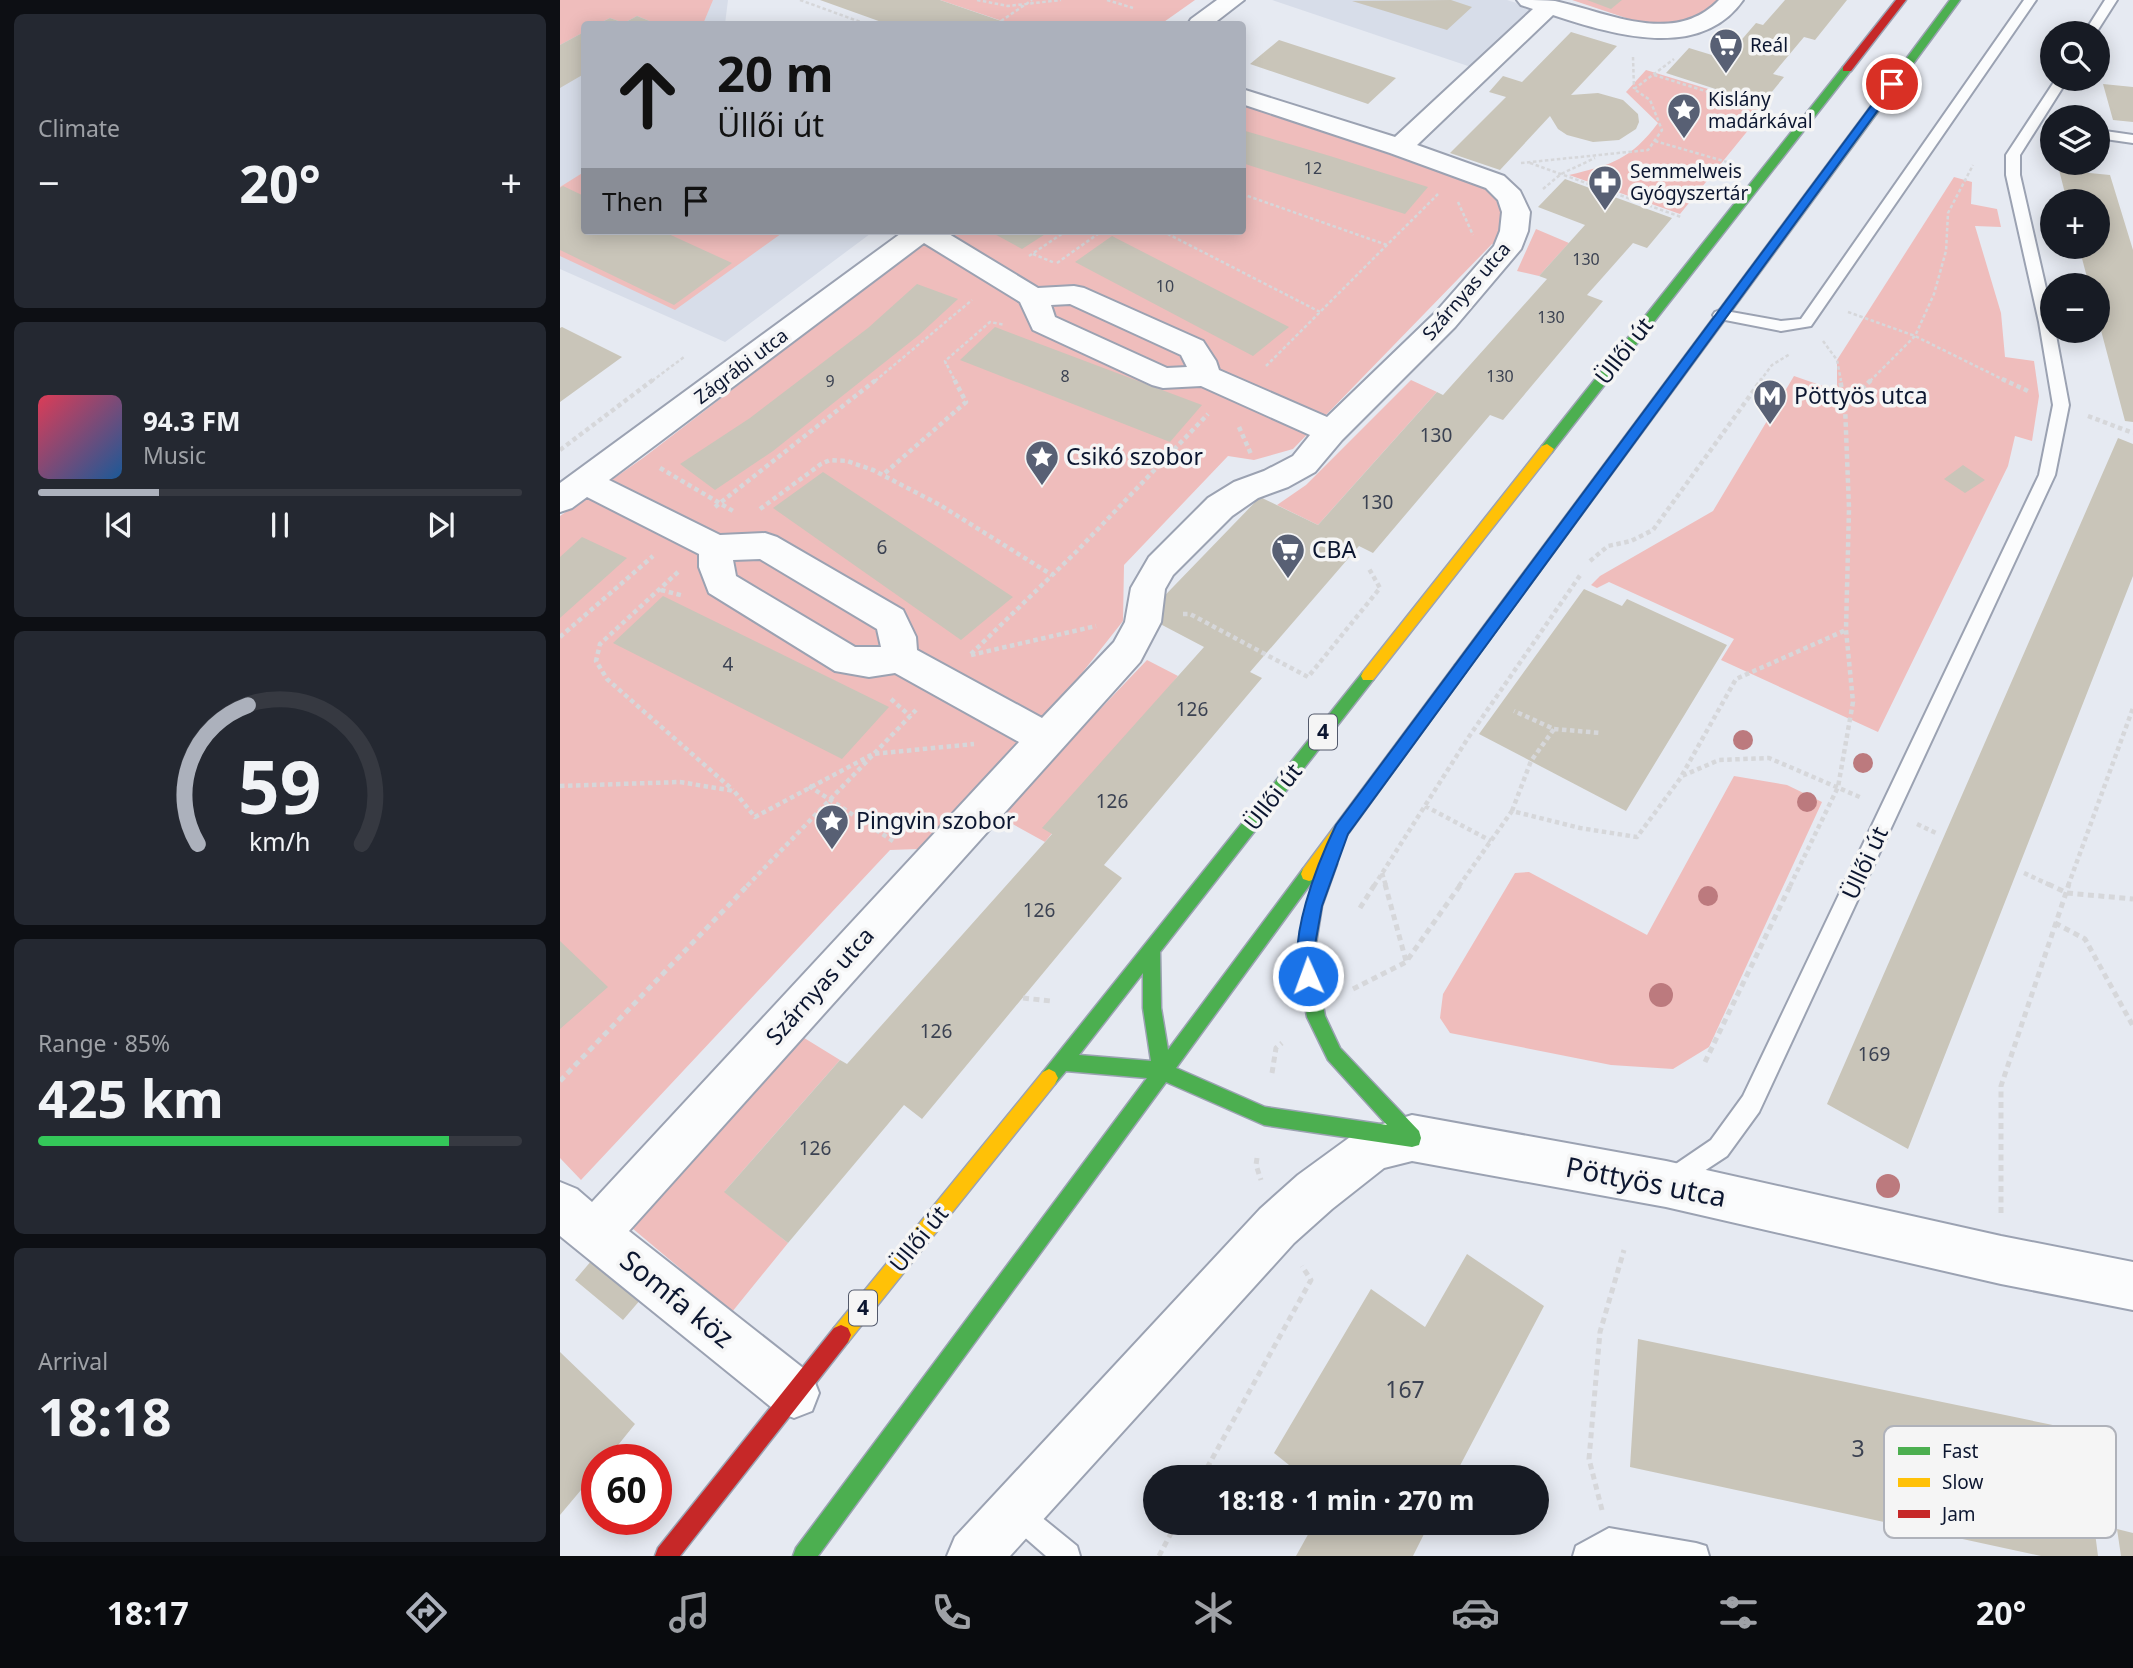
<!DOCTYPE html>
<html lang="en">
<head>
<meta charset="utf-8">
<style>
  body { margin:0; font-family:"Noto Sans",sans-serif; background:#242831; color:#f1f3f6; height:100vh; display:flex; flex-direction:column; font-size:26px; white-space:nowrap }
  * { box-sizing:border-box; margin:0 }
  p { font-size:23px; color:#9ea1a6 }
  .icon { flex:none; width:38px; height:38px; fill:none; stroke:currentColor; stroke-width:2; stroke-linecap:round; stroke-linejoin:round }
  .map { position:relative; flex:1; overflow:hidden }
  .side { display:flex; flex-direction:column; gap:14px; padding:14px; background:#0d0f14; width:560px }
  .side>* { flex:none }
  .guide { position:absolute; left:21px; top:21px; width:665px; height:214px; border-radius:7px; box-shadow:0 4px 18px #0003; background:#acb1bc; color:#111; overflow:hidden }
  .fabs { position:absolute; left:1480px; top:21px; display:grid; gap:14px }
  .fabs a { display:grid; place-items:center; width:70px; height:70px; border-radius:50%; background:#171b24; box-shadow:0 4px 18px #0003; font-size:35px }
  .speed { position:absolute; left:21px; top:1444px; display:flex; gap:14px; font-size:35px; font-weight:700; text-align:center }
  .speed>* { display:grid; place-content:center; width:91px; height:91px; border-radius:50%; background:#171b24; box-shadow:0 4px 18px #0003; line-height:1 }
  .speed .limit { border:10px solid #d22; background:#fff; color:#111 }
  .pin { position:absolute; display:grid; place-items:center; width:60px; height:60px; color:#fff; margin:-30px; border:4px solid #fff; border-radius:50%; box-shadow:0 2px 7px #0007 }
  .me { position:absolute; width:77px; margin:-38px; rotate:358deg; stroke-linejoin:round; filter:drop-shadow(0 0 5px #0008) }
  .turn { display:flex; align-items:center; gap:24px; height:147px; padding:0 21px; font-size:32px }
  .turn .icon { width:91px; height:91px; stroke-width:2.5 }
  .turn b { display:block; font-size:49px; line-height:60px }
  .then { display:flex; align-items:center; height:66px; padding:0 21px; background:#0003; gap:14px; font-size:26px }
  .big { font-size:52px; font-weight:700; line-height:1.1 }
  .side .tile { flex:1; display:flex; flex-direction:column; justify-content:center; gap:10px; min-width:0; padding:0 24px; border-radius:10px; background:#242831 }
  .side .dial { align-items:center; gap:0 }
  .dial svg { height:182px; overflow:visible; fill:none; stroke:#363941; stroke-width:7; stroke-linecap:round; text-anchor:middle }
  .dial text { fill:#f1f3f6; stroke:none }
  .song { display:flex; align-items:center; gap:21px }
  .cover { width:84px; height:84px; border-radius:10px; background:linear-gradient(135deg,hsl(350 70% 55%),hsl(210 70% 35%)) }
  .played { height:7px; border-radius:4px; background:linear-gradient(90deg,#acb1bc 25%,#363941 25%) }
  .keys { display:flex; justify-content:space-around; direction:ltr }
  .heat { display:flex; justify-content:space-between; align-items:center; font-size:38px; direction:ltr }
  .charge { height:10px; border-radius:5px; background:linear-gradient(90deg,#34c759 85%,#363941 0) }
  .trip { position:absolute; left:583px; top:1465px; width:406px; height:70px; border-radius:35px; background:#171b24; box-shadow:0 4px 18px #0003; font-weight:700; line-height:70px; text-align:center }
  .dock { display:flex; height:112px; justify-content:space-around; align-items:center; background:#090b0e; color:#9ea1a6 }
  .dock .icon { width:49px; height:49px }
  .dock .active { color:#acb1bc }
  .dock b { font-size:32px; color:#f1f3f6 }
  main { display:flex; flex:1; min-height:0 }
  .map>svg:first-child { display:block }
</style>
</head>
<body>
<main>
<section class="side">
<div class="tile"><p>Climate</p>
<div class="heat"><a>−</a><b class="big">20°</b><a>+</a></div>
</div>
<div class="tile">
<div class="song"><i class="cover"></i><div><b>94.3 FM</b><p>Music</p></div></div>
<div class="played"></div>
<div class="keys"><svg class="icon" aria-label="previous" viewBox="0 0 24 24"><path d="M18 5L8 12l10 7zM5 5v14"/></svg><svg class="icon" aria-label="pause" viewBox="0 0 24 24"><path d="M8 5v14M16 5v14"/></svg><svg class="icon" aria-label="next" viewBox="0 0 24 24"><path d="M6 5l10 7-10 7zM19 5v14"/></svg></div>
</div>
<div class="tile dial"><svg viewBox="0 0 100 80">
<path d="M14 69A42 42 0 1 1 86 69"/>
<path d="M14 69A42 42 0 0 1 36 8" stroke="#acb1bc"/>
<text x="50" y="56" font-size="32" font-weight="700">59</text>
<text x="50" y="72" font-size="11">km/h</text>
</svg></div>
<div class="tile"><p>Range · 85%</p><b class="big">425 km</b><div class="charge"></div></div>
<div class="tile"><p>Arrival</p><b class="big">18:18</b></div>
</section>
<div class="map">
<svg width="1573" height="1556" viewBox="0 0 1573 1556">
  <rect width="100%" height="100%" fill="#e6eaf2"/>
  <path fill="#d7dde9" d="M0,0H168L165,24H24V231H314L165,342L0,269Z
    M712,0H947L975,9L911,67Z"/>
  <path fill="#efbdbc" d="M0,0H153L143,24H97L77,16L64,23L50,18L38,24H24V32L0,45Z
    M380,0H635L601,24H451Z
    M1012,0H1163L1150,14L1096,28Z
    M1086,70L1207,107L1120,214L1009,175C1052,165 1071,159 1098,123L1066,92Z
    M683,96L700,109L950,197L947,249L932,244L733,449L694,460L668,456L564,565L563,621L511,687L359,849L330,850L21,1180L0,1158V516L83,458L379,231H682Z
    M24,172V231H225L115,310L0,256V187Z
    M1394,177L1412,182L1411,204L1437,209L1441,227L1415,226L1441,313L1445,357L1474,361L1479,396L1472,441L1455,436L1448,466L1318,732L1161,660L1174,639L1049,582L1037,588L1031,585L1040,576L1153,511L1234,376L1277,391V360Z
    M976,229L1009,243L979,276L957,271Z
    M851,380L877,392L758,525L717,505L746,485Z
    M587,660L618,676L485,842L438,816Z
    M1174,776L1227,785L1262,802L1149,1047L1113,1069L1051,1065L890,1033L880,1018L883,994L955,873L969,872L1087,935Z
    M241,1036L280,1060L165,1191L228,1243L172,1312L72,1228Z"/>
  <path fill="#c9c5b9" d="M260,0H380L450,24H327Z
    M891,0L912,7L887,30L792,1Z
    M1027,0H1062L1051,9Z
    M1225,0H1287L1255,40L1244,37L1213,74L1224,77L1202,104L1106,73L1129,48L1165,59L1196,23L1203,25Z
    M77,16L97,24H38L50,18L64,23Z
    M24,32V74L0,88V45Z
    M1011,32L1057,46L1011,95L1038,93L1063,100L1078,114L1079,122L1076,129L1059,140L1033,142L1007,135L998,129L990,116L940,170L890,153L946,97L929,92L943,76L962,82Z
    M719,40L836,78L808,104L690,64Z
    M1543,84L1573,87V122L1553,120Z
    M682,130L770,156L868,187L845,214L682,163Z
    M1499,170L1550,175L1573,250V422L1565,421L1538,319V285H1529L1519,247H1538V201H1507Z
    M1005,179L1112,218L1087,248L1073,243L1027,295L1043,301L943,420L930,415L813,553L799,546L690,672L702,678L544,865L562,878L362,1119L344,1105L228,1243L164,1192L280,1060L287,1064L485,842L492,834L482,828L644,647L585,616L700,497L758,525L877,392L883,395L987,279L979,276L1025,225L978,207Z
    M3,186L24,196V231H102L172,263L114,305L0,250V188Z
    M429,231H490L462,249Z
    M552,236L729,327L693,356L515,262Z
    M357,284L398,299L359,335L213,451L155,490L120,464L190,418L308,328Z
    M2,327L62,357L0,402V328Z
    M435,327L602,390L642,405L610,442L400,360Z
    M1558,438L1573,444V576L1348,1149L1267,1104Z
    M1403,465L1425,480L1405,493L1384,479Z
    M263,472L453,597L401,640L213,508Z
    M22,537L67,558L0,618V557Z
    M1024,589L1062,606L1067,599L1167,645L1066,811L919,734Z
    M103,596L203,645L329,707L282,759L53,643Z
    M0,941L48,987L0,1029Z
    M907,1254L984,1306L894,1477H744L714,1453L811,1289L865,1327Z
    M32,1260L81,1299L63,1320L15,1280Z
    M1078,1339L1522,1431L1538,1556H1481L1070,1467Z
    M0,1352L75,1424L46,1460H37V1471L0,1515Z
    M755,1522H870L853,1556H736Z
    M1557,1529L1573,1533V1556H1561Z"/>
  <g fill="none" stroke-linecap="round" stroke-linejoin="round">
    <g stroke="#9ba2b2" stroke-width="4">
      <path id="lane" d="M1464,0H1476L1251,326L1221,331L1155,318L1153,315L1155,312L1160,310L1221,321L1241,319Z
        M1545,0H1557L1536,33H1524Z
        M1496,79H1508L1460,155V175L1493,319L1509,405L1495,475L1199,1112L1167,1156L1112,1192L1104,1188L1100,1180L1104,1172L1151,1140L1183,1096L1479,475L1493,405L1479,322L1446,175V155Z
        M1538,130L1573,135V143L1538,138Z
        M455,1499L464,1503L517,1546L520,1556H486L446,1521L442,1512L446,1503Z
        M1049,1528L1136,1543L1146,1546L1149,1556H1013L1016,1546Z"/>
    </g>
    <g stroke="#9ba2b2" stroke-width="4">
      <path id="street" d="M657,0H684L653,24H628L631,19Z
        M957,0C969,0 984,0 995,1C1047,12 1114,47 1159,0H1183C1140,62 1051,34 993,15L857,145L944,176L960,191L970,212L968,231L961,249L895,327L782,440L755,472L728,487L698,498L672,516L613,575L605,589L601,622L580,662L69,1231L252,1375L259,1393L252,1411L234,1418L216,1411L0,1236V1182L17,1189L32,1202L459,742L335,673L309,677L275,671L149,593L139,567V554L27,497L12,508L0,512V483L344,231H384L478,288L514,286L524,288L643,341L656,361L659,370L767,417L875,313L934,246L940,231L942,212L938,200L926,188L830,153L682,104V89L835,137L973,9L961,5ZM364,243L460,302L473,330L592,385L603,388L641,386L750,435L733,456L704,471L674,482L648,498L589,557L571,588L565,622L554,642L482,718L357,650L356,637L343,610L217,537L205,533L160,535L49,480ZM510,304L621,355L627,367L607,368L495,317L491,305ZM200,559L317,629L321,647H295L176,576L173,560Z
        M852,1115L1106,1161L1441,1236L1573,1262V1310L1441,1284L1106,1207L852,1161L824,1168L772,1209L734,1243L450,1556H387L395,1537L700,1209L738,1175L797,1132Z"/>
    </g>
    <g stroke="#9ba2b2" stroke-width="3">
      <path id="fast" d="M1390,0H1400L905,673H895L893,669L895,665Z
        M1283,67L1292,69L992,452H982V446Z
        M808,670L815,676L813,680L600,952L601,1008L608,1050L743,869L749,867L755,869L757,874L763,859L769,857L775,859L777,864L762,906L754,956L765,1016L780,1048L859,1131L861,1138L859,1145L852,1147L704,1125L606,1082L258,1556H233L236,1548L587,1078L506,1071L495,1084L489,1087L483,1084L480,1078L483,1072L803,672ZM757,875L746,906L736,956L747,1017L768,1060L827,1125L705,1107L616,1068ZM583,973V1008L591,1061L519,1055Z"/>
    </g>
    <g stroke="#9ba2b2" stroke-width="3">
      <path id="slow" d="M987,444L994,449L992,452L813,680H803L801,676L803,672L982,446Z
        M900,663L905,665L907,669L905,673L755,879L749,881L743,879L741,874L743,869L895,665Z
        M489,1069L495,1072L498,1078L495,1084L288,1342L281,1345L274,1342L271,1335L274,1328L483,1072Z"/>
    </g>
    <g stroke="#9ba2b2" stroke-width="3">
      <path id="jam" d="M1336,0H1346L1291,71H1283V67Z
        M281,1325L288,1328L291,1335L288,1342L120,1556H95L98,1548L274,1328Z"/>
    </g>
    <path stroke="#d6d7da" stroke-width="2.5" stroke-dasharray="3.5 2.5" stroke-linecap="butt" d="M240,0L306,24
      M417,0L448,6L501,0
      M547,0L573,8
      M441,21L472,0
      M1073,57L1074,89
      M1094,75L1209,111
      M1095,141L1167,162
      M961,163L1088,150L1102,130L1090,100L1074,89L1114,59
      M970,163L1121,217
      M983,189L1001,174L1035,158
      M682,194L827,245
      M898,202L913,235
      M602,231L760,312
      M473,254L495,263
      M469,256L506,231
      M497,263L542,231
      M1288,312L1355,336L1446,381
      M1263,341L1277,360L1281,381
      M386,364L385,361L430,322L445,325
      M387,365L395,381
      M706,366L878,194
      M92,381L124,357
      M315,381L412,300
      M1200,381L1212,365L1230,354
      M1310,381L1355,336L1374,294L1386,251L1388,213L1413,165"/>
    <path stroke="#d6d7da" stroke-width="4.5" stroke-dasharray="4.5 3.5" stroke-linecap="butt" d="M1442,379L1468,391
      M1285,406L1312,379
      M1528,416L1573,433
      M679,427L691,454
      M0,450L94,379
      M100,468L173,511
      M325,473L406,402L394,379
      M155,507L317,379
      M200,509L261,464L270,460L287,461L313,470L380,505L492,575
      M1030,561L1048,546L1071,541L1093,530L1202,379
      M118,572L40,644L36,661L47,679L173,790
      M101,590L124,596
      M623,614H630L748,677L820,588L808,567
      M0,637L93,556
      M411,654L516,552L648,414
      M411,655L536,626
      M331,699L350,716
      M994,729L1041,733
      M1122,775L1176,679L1286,630
      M0,786L120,782L174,791L195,817L313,754L414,744
      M249,786L336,843
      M865,806L931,841
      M952,811L971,761L994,729L954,711
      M1357,824L1378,834
      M822,873L826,886
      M1464,873L1492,886
      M187,886L356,710
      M814,886L908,738L1021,574
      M899,886L952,811L1020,828L1077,837L1122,776L1159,760L1209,758L1302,798
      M1230,886L1278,787L1293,702L1286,630L1289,508L1285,406L1280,379
      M1508,886L1573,708"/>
    <path stroke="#d6d7da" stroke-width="5" stroke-dasharray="6 4.5" stroke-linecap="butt" d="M825,884L846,961
      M1488,884L1507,893L1573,899
      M800,908L815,884
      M1495,923L1525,939L1573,1026
      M793,989L846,962L901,884
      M463,998L491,1001
      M1145,1062L1231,884
      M712,1073L716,1048L722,1043
      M0,1081L189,884
      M697,1158L696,1165L701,1180
      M1441,1213V1086L1509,884
      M642,1477L751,1280L742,1266
      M1042,1510L1029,1459L1040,1332L1064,1250
      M599,1556L617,1522"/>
    <use href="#lane" fill="#fbfcfd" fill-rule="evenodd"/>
    <use href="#street" fill="#fbfcfd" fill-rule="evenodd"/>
    <use href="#fast" fill="#4caf50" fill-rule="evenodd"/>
    <use href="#slow" fill="#ffc107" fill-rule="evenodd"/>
    <use href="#jam" fill="#c62828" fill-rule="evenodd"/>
  </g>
  <g fill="#bc7a7e">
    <circle cx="1183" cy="740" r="10"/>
    <circle cx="1303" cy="763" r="10"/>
    <circle cx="1247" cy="802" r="10"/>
    <circle cx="1148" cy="896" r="10"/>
    <circle cx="1101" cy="995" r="12"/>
    <circle cx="1328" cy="1186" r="12"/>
  </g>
  <path fill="#1a73e8" stroke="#114b97" stroke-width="2" d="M1329,82L1337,84L788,834L762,906L753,956L757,976L755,982L748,985L742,982C725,943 758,862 776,825Z"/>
  <defs>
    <g id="supermarket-pin" transform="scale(1.75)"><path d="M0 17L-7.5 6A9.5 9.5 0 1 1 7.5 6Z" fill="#586074" stroke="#f5f5f5"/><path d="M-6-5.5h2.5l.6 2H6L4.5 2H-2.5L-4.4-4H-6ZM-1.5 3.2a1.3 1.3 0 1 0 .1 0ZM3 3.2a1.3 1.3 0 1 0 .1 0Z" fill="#fff"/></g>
    <g id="sight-pin" transform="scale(1.75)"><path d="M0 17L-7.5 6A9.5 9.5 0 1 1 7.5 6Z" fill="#586074" stroke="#f5f5f5"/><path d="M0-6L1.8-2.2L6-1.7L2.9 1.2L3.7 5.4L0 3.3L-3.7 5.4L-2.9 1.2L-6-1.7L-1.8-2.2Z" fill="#fff"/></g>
    <g id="pharmacy-pin" transform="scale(1.75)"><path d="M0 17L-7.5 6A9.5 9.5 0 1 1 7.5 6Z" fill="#586074" stroke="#f5f5f5"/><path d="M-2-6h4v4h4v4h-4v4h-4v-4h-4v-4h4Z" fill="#fff"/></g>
    <g id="metro-pin" transform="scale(1.75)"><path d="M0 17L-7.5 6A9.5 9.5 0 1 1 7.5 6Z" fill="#586074" stroke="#f5f5f5"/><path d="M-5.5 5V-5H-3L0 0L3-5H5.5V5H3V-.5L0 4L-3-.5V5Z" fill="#fff"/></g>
  </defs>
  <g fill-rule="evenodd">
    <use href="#supermarket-pin" x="1166" y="45"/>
    <use href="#sight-pin" x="1124" y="110"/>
    <use href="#pharmacy-pin" x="1045" y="182"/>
    <use href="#metro-pin" x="1210" y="396"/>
    <use href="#sight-pin" x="482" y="457"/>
    <use href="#supermarket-pin" x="728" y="550"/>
    <use href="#sight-pin" x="272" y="821"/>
  </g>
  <g text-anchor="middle" stroke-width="7" stroke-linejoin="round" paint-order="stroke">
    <g font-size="16" fill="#3b4252">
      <text x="753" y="174">12</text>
      <text x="1026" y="265">130</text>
      <text x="605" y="292">10</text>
      <text x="991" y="323">130</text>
      <text x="505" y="382">8</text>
      <text x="940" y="382">130</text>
      <text x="270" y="387">9</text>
    </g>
    <g font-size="19" fill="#0c1630" stroke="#f5f5f5" text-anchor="start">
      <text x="1190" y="52">Reál</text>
      <text x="1148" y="106">Kislány<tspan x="1148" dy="22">madárkával</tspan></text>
      <text x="1070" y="178">Semmelweis<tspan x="1070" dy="22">Gyógyszertár</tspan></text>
    </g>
    <g font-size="19" fill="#0c1630" stroke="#f5f5f5">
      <text transform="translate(906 291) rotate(-49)" y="7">Szárnyas utca</text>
      <text transform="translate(181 366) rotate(-37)" y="7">Zágrábi utca</text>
    </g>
    <g font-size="19" fill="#3b4252">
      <text x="876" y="442">130</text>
      <text x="817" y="509">130</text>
      <text x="322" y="554">6</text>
      <text x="168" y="671">4</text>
      <text x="632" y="716">126</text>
      <text x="552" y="808">126</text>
      <text x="479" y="917">126</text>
      <text x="376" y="1038">126</text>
      <text x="1314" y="1061">169</text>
      <text x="255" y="1155">126</text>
    </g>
    <g fill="#f5f5f5" stroke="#52596b" stroke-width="2">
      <rect x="749" y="714.5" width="28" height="35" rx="5"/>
      <rect x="289" y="1290.5" width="28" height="35" rx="5"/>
    </g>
    <g font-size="21" font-weight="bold" fill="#0c1630">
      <text x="763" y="739">4</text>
      <text x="303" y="1315">4</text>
    </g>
    <g font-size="23" fill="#0c1630" stroke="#f5f5f5">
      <text transform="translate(1064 351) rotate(-52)" y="8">Üllői út</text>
      <text transform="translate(713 797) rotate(-52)" y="8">Üllői út</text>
      <text transform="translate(1305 863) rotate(-65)" y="8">Üllői út</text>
      <text transform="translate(260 986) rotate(-48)" y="8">Szárnyas utca</text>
      <text transform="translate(359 1239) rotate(-51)" y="8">Üllői út</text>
    </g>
    <g font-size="23" fill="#0c1630" stroke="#f5f5f5" text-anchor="start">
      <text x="1234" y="404">Pöttyös utca</text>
      <text x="506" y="465">Csikó szobor</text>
      <text x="752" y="558">CBA</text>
      <text x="296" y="829">Pingvin szobor</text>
    </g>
    <g font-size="23" fill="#3b4252">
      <text x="845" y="1398">167</text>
      <text x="1298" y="1457">3</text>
    </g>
    <g font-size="28" fill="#0c1630" stroke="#f5f5f5">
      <text transform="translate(1086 1182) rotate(11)" y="10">Pöttyös utca</text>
      <text transform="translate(117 1299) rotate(39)" y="10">Somfa köz</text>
    </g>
  </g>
  <rect x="1324" y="1426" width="232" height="112" rx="10" fill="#f5f5f5" stroke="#afb2ba" stroke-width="2"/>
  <rect x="1338" y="1447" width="32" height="8" fill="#4caf50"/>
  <rect x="1338" y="1478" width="32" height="9" fill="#ffc107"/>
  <rect x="1338" y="1510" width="32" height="8" fill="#c62828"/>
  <g font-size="19" fill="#0c1630">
    <text x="1382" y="1458">Fast</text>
    <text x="1382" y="1489">Slow</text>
    <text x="1382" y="1521">Jam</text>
  </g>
</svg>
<div class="fabs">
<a><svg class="icon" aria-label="search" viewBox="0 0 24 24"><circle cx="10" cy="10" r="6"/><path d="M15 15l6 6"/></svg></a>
<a><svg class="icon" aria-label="layers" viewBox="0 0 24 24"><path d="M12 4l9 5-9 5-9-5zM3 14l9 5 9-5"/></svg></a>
<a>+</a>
<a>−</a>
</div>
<div class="speed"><div class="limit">60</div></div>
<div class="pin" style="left:1332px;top:84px;background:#d93025"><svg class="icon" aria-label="arrive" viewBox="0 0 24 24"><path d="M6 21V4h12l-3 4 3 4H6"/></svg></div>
<svg class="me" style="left:748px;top:976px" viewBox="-20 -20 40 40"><circle r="17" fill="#1a73e8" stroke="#fff" stroke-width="3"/><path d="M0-11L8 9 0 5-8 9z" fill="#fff"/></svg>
<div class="trip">18:18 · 1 min · 270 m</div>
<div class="guide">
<div class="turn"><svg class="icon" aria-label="ahead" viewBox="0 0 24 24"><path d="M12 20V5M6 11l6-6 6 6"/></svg><div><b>20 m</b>Üllői út</div></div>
<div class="then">Then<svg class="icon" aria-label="arrive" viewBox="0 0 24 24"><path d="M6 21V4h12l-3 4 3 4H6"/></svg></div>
</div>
</div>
</main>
<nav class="dock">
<b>18:17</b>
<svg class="icon active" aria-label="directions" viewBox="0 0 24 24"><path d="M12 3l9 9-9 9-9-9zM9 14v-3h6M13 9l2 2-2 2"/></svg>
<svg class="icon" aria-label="music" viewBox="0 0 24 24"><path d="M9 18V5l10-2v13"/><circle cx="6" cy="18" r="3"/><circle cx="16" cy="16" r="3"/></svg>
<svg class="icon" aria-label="phone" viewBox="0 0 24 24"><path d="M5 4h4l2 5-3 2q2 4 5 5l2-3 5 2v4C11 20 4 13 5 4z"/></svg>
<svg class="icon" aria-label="climate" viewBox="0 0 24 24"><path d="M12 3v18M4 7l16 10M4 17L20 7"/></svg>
<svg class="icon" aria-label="car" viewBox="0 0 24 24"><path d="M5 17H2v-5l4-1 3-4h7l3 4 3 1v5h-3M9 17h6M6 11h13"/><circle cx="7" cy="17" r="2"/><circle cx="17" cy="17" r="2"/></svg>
<svg class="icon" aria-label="filters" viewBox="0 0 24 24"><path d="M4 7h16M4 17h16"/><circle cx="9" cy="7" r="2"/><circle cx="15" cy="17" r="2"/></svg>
<b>20°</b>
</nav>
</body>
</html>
